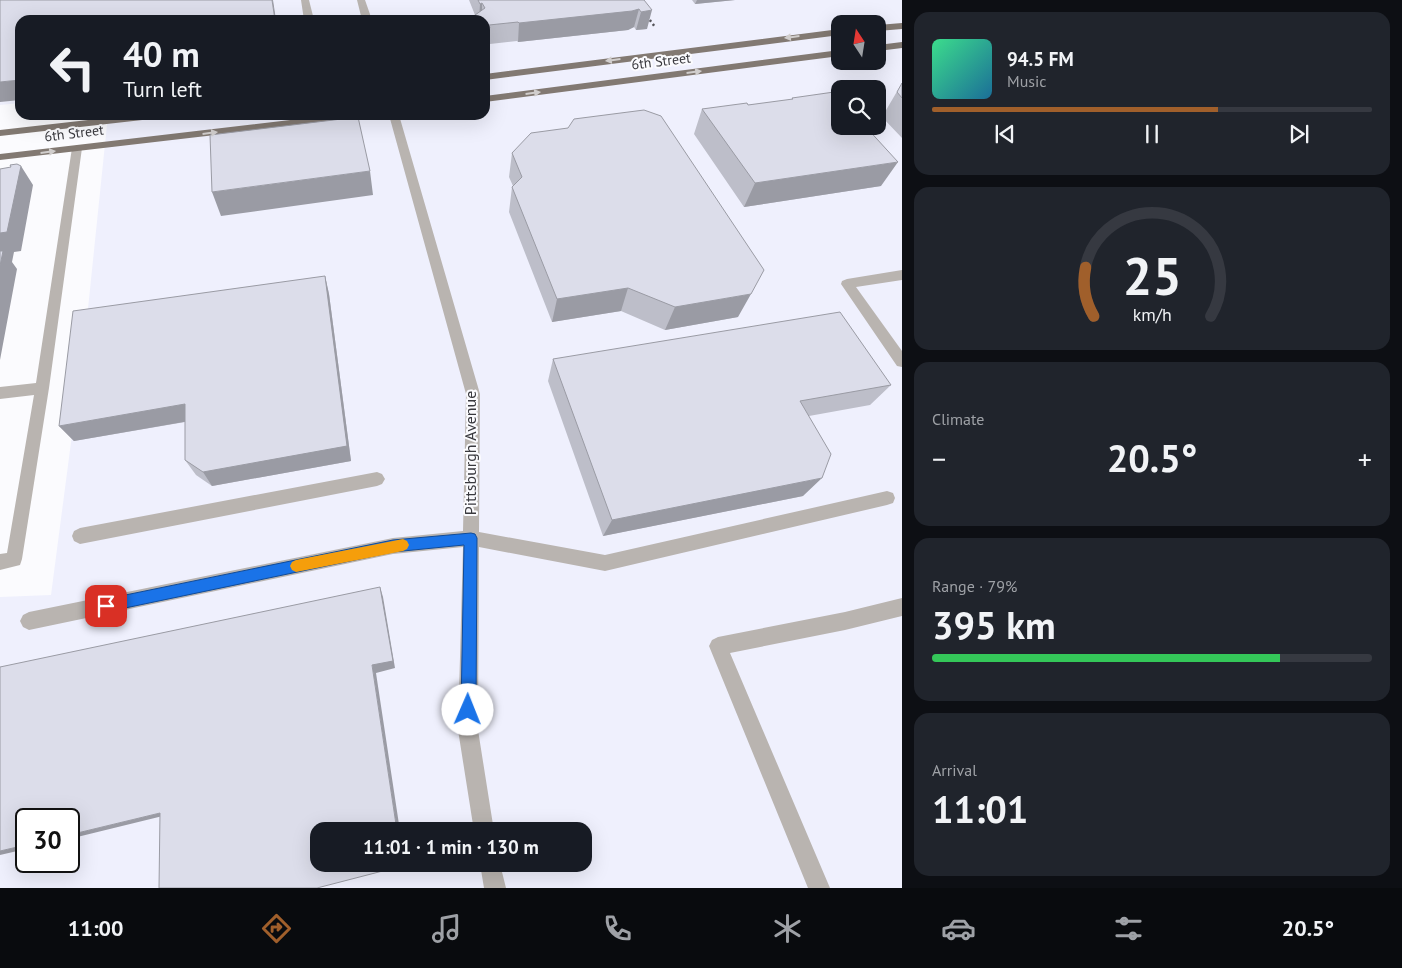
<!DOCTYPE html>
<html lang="en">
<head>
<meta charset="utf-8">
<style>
  body { margin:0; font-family:"PT Sans",sans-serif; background:#20242c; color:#f1f3f6; height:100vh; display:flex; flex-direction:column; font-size:19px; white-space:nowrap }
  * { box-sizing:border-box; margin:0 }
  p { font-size:16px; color:#9ea1a6 }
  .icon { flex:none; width:28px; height:28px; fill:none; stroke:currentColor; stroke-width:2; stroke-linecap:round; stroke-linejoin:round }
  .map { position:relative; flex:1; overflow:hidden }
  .side { display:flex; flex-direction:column; gap:12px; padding:12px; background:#0d0f14; width:500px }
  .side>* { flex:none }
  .top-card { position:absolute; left:15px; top:15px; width:475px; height:105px; border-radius:15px; box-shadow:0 5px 20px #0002; background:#171b24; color:#f1f3f6; overflow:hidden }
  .needle { width:32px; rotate:348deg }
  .fabs { position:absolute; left:831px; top:15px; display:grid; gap:10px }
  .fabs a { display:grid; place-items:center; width:55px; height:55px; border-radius:10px; background:#171b24; box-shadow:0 5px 20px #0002; font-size:25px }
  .speed { position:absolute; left:15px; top:808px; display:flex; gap:10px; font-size:25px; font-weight:700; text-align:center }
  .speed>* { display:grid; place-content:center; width:65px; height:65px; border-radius:50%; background:#171b24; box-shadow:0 5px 20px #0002; line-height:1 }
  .speed .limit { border:2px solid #111; border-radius:8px; background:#fff; color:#111 }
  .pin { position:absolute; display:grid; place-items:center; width:42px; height:42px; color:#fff; margin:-21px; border-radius:10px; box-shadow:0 2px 8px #0006 }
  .me { position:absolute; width:55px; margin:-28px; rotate:1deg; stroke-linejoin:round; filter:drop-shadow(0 0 4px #0008) }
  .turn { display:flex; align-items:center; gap:18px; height:105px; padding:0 25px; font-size:22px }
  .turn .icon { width:65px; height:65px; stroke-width:2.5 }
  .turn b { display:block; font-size:35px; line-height:42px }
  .big { font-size:38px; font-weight:600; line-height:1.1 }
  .side .card { flex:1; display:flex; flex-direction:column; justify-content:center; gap:8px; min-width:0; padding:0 18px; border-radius:15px; background:#20242c }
  .side .dial { align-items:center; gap:0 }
  .dial svg { height:130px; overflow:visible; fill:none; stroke:#363941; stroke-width:7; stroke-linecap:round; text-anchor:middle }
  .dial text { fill:#f1f3f6; stroke:none }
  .song { display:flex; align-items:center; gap:15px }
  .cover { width:60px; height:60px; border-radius:8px; background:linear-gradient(135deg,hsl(150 70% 55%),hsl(200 70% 35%)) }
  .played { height:5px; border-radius:2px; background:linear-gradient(90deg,#a05f2b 65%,#363941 65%) }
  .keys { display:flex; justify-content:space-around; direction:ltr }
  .heat { display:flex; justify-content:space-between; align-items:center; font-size:28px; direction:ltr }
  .charge { height:8px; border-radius:4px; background:linear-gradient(90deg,#34c759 79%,#363941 0) }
  .trip { position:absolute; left:310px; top:822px; width:282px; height:50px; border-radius:15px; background:#171b24; box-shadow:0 5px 20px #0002; font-weight:600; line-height:50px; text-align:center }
  .menu { display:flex; height:80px; justify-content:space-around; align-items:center; background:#090b0e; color:#9ea1a6 }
  .menu .icon { width:35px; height:35px }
  .menu .on { color:#a05f2b }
  .menu b { font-size:22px; color:#f1f3f6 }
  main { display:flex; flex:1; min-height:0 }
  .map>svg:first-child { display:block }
</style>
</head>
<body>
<main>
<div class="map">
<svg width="902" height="888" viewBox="0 0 902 888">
  <rect width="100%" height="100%" fill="#fbfbfe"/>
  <path fill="#eff0fd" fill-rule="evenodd" d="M0,0H902V888H0V597L51,595L86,328L108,115H485V20H20V103L0,105ZM840,24H878V61H840ZM840,89H878V126H840ZM26,819H69V861H26ZM319,831H584V864H319Z"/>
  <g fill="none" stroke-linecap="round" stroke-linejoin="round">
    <path fill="#b9b4b0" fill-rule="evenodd" d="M301,0H309L314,20H304Z
      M357,0H365L372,20H362Z
      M389,115H399L480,394L479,532L605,555L887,491L893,493L895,498L893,503L887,505L605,571L479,547L478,730L494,831H474L458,730L463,547L393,554L29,630L23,627L20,621L23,615L29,612L393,538L463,531L466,394Z
      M77,145L82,148L49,388L22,559L20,565L0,570V554L7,553L34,395L0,399V387L36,383L72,148Z
      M902,270V280L856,287L902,351V367L897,366L841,284L842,281L847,279Z
      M377,472L382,474L385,479L382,484L377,486L80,544L74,541L72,536L74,531L80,528Z
      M902,598V616L845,630L730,653L830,888H808L709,646L712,640L718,637L845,612Z
      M480,864H500L506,888H484Z"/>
    <path fill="#827972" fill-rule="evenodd" d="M902,23V29L878,31V25Z
      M840,29V35L485,80V74Z
      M902,42V48L878,51V45Z
      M840,50V56L485,102V96Z
      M132,115H165L160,118L0,136V130Z
      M333,115H365L360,118L0,160V154Z"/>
    <path stroke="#525257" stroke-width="2.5" stroke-dasharray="2 3" stroke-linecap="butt" d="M635,0L655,27"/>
  </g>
  <path fill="#bdbec9" d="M469,0H644L647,29L636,30L634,27L628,30L518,42L517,41L490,44L489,47L485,48V20L475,15Z
    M692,0H735L695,4Z
    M902,83V138L882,117Z
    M792,98L881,186L744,207L694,134L702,109L748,105L791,100Z
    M512,153L738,317L665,330L621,311L552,322L509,212L512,187L513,186L509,177Z
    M325,276L329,294L351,461L212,486L196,475L185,460V422L74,441L59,426Z
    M553,359L891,385L870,405L809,416L803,496L603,536L548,381Z"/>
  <path fill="#9a9ba4" d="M272,0H273L276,20H275Z
    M697,0H735L695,4Z
    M482,3V20H479L480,4Z
    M639,9L634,27L628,30L518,42L519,23Z
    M652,10L647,29L636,30L641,12Z
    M490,28L489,47L485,48V29Z
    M20,80V100L0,102V82Z
    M898,162L881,186L744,207L755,183Z
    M21,166L33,185L21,251L14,252L12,262L17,269L0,360V233Z
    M370,171L373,195L221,216L212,192Z
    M325,276L329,294L351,461L212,486L203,472Z
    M628,288L621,311L552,322L557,299Z
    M751,294L738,317L665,330L675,307Z
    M185,404L195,420L74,441L59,426Z
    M822,478L803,496L603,536L612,520Z
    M380,587L383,597L395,668L376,673L400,831H397L372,665Z
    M160,813H175L69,839V835Z
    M26,845V849L0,855V851Z"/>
  <path fill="#dcddea" stroke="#9a9ba4" d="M0,0H272L275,20H20V80L0,82Z
    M478,0H644L652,10L641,12L639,9L632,11L519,23L518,22L489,25L490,28L485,29V20H468L485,8L482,3L480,4Z
    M902,83V98L897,92Z
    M834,92L840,99V126H865L898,162L755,183L702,109L747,103L748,105L793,99L792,98Z
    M644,110L661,116L764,270L751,294L675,307L628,288L557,299L512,187L522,177L512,153L531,133L568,128L574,119Z
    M358,117L370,171L212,192L210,135Z
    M17,164L21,166L7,232L0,233V169L11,167L10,165Z
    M0,251H3L0,266Z
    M325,276L347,446L203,472L185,460V404L59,426L73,311Z
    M840,312L891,385L800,401L831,454L822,478L612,520L553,359Z
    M380,587L393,661L372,665L397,831H319V864H402V866L317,888H159L160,813L69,835V819H26V845L0,851V667Z"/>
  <defs><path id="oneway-solid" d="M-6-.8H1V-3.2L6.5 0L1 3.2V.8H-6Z" transform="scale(1.25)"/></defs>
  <g fill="#d1cecd">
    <use href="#oneway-solid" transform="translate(792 37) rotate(173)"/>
    <use href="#oneway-solid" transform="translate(613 60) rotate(173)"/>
    <use href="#oneway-solid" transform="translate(694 72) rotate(-7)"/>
    <use href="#oneway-solid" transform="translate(533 93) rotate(-7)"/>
    <use href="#oneway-solid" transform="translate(210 133) rotate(-7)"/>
    <use href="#oneway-solid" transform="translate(48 152) rotate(-7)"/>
  </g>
  <path fill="#1a73e8" stroke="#114b97" d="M471,533L475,534L477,538L476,710L474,716L468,718L463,716L461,710L464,545L393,552L106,612L101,610L99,606L101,601L106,599L393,540Z"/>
  <path fill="#f59e0b" d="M403,539L407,541L409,545L407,549L403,551L296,572L292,570L290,566L292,562L296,560Z"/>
  <g text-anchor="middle" stroke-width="4" stroke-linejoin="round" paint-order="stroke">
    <g font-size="14" fill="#39393e" stroke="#fbfbfe">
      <text transform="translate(661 61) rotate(-7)" y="5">6th Street</text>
      <text transform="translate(74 133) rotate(-7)" y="5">6th Street</text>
    </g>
    <g font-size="16" fill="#39393e" stroke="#fbfbfe">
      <text transform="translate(470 453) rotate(-90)" y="6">Pittsburgh Avenue</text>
    </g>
  </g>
</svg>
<div class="fabs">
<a><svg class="needle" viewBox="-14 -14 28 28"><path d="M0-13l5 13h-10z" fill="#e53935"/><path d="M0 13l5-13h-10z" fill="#9ea1a6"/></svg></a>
<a><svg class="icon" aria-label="search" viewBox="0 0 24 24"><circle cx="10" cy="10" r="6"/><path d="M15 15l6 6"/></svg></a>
</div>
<div class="speed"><div class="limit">30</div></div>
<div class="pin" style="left:106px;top:606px;background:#d93025"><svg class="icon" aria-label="arrive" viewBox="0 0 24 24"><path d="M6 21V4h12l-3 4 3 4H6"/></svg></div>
<svg class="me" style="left:468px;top:710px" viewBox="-20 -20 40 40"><circle r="19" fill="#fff"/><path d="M0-13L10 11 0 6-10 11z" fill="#1a73e8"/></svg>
<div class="trip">11:01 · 1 min · 130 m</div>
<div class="top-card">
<div class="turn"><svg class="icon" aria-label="left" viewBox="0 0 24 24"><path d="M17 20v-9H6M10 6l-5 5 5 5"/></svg><div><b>40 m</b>Turn left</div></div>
</div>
</div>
<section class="side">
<div class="card">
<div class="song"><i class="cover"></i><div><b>94.5 FM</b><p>Music</p></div></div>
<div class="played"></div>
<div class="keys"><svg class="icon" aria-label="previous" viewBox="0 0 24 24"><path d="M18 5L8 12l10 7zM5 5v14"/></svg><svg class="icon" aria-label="pause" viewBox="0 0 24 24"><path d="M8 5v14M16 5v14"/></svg><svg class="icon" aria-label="next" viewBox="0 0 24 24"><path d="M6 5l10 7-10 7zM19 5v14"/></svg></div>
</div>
<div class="card dial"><svg viewBox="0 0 100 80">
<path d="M14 69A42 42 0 1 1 86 69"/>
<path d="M14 69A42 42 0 0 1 9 39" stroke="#a05f2b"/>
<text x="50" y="56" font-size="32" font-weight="700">25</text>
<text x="50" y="72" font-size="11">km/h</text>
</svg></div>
<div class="card"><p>Climate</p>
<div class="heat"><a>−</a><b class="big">20.5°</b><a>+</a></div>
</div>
<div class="card"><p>Range · 79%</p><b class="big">395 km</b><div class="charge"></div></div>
<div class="card"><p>Arrival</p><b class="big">11:01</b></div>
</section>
</main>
<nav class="menu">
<b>11:00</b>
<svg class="icon on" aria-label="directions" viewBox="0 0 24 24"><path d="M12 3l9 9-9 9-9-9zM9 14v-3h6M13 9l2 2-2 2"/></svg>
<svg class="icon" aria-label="music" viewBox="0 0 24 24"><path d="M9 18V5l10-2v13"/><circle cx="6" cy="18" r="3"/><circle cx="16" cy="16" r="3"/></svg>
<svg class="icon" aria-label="phone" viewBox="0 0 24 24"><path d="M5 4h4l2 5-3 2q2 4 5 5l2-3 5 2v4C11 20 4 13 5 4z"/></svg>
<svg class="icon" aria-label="climate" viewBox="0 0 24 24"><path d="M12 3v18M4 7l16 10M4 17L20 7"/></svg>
<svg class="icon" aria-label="car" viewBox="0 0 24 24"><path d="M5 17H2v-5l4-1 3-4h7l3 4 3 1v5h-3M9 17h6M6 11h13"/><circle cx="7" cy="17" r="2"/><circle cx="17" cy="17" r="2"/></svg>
<svg class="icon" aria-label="filters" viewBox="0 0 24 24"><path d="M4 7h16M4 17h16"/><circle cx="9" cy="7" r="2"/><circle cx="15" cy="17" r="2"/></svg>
<b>20.5°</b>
</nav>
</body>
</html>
